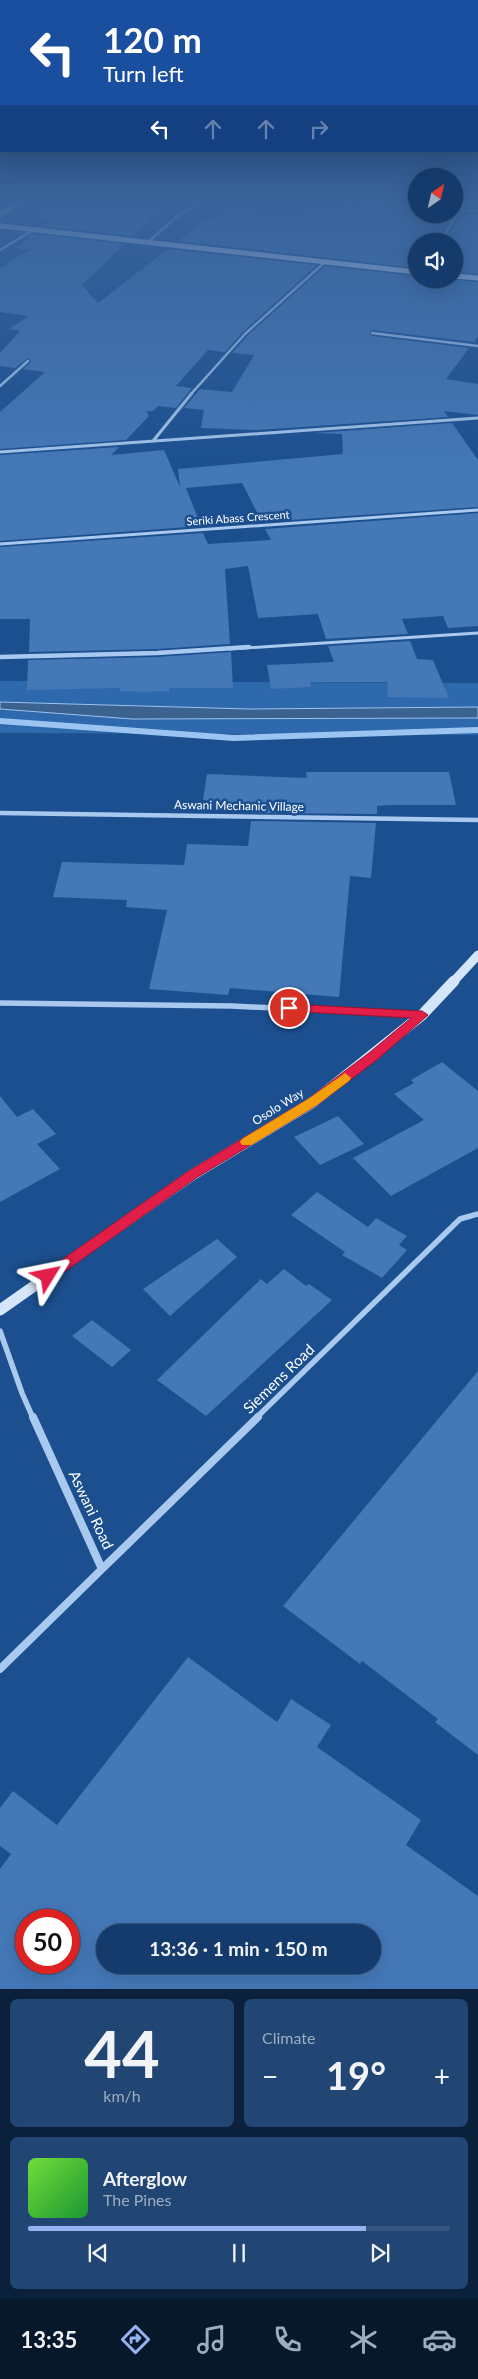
<!DOCTYPE html>
<html lang="en">
<head>
<meta charset="utf-8">
<style>
  body { margin:0; font-family:Lato,sans-serif; background:#214673; color:#f1f3f6; height:100vh; display:flex; flex-direction:column; font-size:19px; white-space:nowrap }
  * { box-sizing:border-box; margin:0 }
  p { font-size:16px; color:#9dadc1 }
  .icon { flex:none; width:28px; height:28px; fill:none; stroke:currentColor; stroke-width:2; stroke-linecap:round; stroke-linejoin:round }
  .map { position:relative; height:1989px; overflow:hidden }
  .side { display:flex; flex-direction:column; gap:10px; padding:10px; background:#0b203b; flex:1 }
  .side>* { flex:none }
  .top-card { position:absolute; left:0px; top:0px; width:479px; height:152px; box-shadow:0 5px 20px #0002,0 0 0 1px #33557e; background:#1a4fa0; color:#fff; overflow:hidden }
  .needle { width:32px; rotate:34deg }
  .buttons { position:absolute; left:408px; top:168px; display:grid; gap:10px }
  .buttons a { display:grid; place-items:center; width:55px; height:55px; border-radius:50%; background:#143b6b; box-shadow:0 5px 20px #0002,0 0 0 1px #33557e; font-size:25px }
  .speed { position:absolute; left:15px; top:1909px; display:flex; gap:10px; font-size:25px; font-weight:700; text-align:center }
  .speed>* { display:grid; place-content:center; width:65px; height:65px; border-radius:50%; background:#143b6b; box-shadow:0 5px 20px #0002,0 0 0 1px #33557e; line-height:1 }
  .speed .limit { border:8px solid #d22; background:#fff; color:#111 }
  .pin { position:absolute; display:grid; place-items:center; width:42px; height:42px; color:#fff; margin:-21px; border:2px solid #fff; border-radius:50%; box-shadow:0 1px 5px #0007 }
  .me { position:absolute; width:55px; margin:-28px; rotate:55deg; stroke-linejoin:round; filter:drop-shadow(0 0 4px #0008) }
  .turn { display:flex; align-items:center; gap:18px; height:105px; padding:0 20px; font-size:22px }
  .turn .icon { width:65px; height:65px; stroke-width:2.5 }
  .turn b { display:block; font-size:35px; line-height:42px }
  .lanes { display:flex; align-items:center; height:48px; padding:0 20px; background:#0003; justify-content:center; gap:25px; direction:ltr }
  .lanes .off { opacity:.35 }
  .big { font-size:38px; font-weight:700; line-height:1.1 }
  .side .widget { flex:1; display:flex; flex-direction:column; justify-content:center; gap:8px; min-width:0; padding:0 18px; border-radius:8px; background:#214673 }
  .side .dial { align-items:center; gap:0 }
  .dial b { font-size:65px; line-height:1 }
  .song { display:flex; align-items:center; gap:15px }
  .cover { width:60px; height:60px; border-radius:8px; background:linear-gradient(135deg,hsl(100 70% 55%),hsl(130 70% 35%)) }
  .played { height:5px; border-radius:2px; background:linear-gradient(90deg,#95b2f1 80%,#33557e 80%) }
  .keys { display:flex; justify-content:space-around; direction:ltr }
  .heat { display:flex; justify-content:space-between; align-items:center; font-size:28px; direction:ltr }
  .side .tiles { flex:1; display:grid; gap:10px; grid-template-columns:1fr 1fr }
  .widget:last-child { grid-column:span 2 }
  .trip { position:absolute; left:96px; top:1924px; width:285px; height:50px; border-radius:25px; background:#143b6b; box-shadow:0 5px 20px #0002,0 0 0 1px #33557e; font-weight:700; line-height:50px; text-align:center }
  .dock { display:flex; height:80px; justify-content:space-around; align-items:center; background:#08182b; color:#9dadc1 }
  .dock .icon { width:35px; height:35px }
  .dock .active { color:#95b2f1 }
  .dock b { font-size:22px; color:#f1f3f6 }
  .map>svg:first-child { display:block }
</style>
</head>
<body>
<div class="map">
<svg width="478" height="1989" viewBox="0 0 478 1989">
  <rect width="100%" height="100%" fill="#1b4f8f"/>
  <path fill="#2e69ad" d="M0,681L478,683V707L249,709L0,702Z
    M0,709L132,719L478,718V735L0,733Z"/>
  <path fill="#3c6290" stroke="#9cc4f0" d="M0,702L249,709L478,707V718L132,719L0,709Z"/>
  <g fill="none" stroke-linecap="round" stroke-linejoin="round">
    <path stroke="#9cc4f0" stroke-width="6" d="M0,721L234,738L478,730"/>
  </g>
  <path fill="#4478b7" fill-rule="evenodd" d="M59,199H138L169,202L133,236L42,226L49,220L36,217Z
    M301,199L416,210V214L454,213L437,241H416V268L178,241L207,219L212,220L229,209L300,215Z
    M355,199H416V204Z
    M454,199H478V208L454,207Z
    M462,213L478,214V274L454,272V241H444Z
    M33,234L125,244L82,285L98,303L168,249L317,265L243,332L225,352L208,350L176,386L192,388L176,408L158,406L153,411H146L149,416L126,440L0,449V412L45,372L23,369L31,362L28,358L15,368L0,366V353L20,331L9,329L29,316L0,312V268L29,250L16,248Z
    M325,266L416,276V279H451L478,282V336L474,342L372,330L369,333L372,336L469,348L446,379L478,384V415L444,411L448,417L257,430L201,428L204,410L184,408L200,389L232,392L254,355L232,353L247,336Z
    M452,423L478,460V507L262,522L242,483L186,488L201,526L0,541V455L119,447L111,455L164,450L180,487L178,469L343,454L342,434L314,433Z
    M478,513V626L448,628L443,616L402,619L408,634L326,639L318,614L258,618L248,566L225,569L230,644L157,649L29,652L30,619H0V547L203,533L208,544L271,540L265,529Z
    M410,641L417,659L433,660L449,698L388,697L387,682H310L311,687L271,689L267,665L334,662L328,646Z
    M231,652L233,688H169V691L143,692L120,691V688L27,690L28,660L157,657Z
    M306,772H449L456,805H389L377,806V814L252,813L253,805L203,800L207,774L307,778Z
    M251,821L376,823L371,878L350,876L339,997L230,988L228,995L149,989L167,910L126,907L127,900L53,897L62,862L184,865L187,844L248,846Z
    M442,1062L478,1091V1148L391,1196L353,1158L424,1120L394,1094L414,1083L411,1080Z
    M0,1096L17,1117L33,1109L56,1134L37,1144L60,1169L0,1202Z
    M338,1116L364,1144L320,1165L294,1137Z
    M317,1192L368,1227L376,1218L407,1236L399,1245L407,1250L382,1278L342,1255L345,1252L291,1215Z
    M217,1239L237,1257L170,1316L143,1289Z
    M284,1269L306,1286L309,1284L332,1300L206,1416L157,1380L261,1279L267,1284Z
    M92,1320L131,1350L112,1367L72,1336Z
    M478,1371V1755L435,1722L438,1719L362,1661L360,1664L283,1606Z
    M188,1657L277,1722L291,1699L331,1725L317,1747L421,1820L406,1845L478,1896V1989H0V1869L11,1854L0,1846V1808L13,1791L57,1825ZM26,1920H69V1962H26ZM105,1932H372V1965H105Z"/>
  <g fill="none" stroke-linecap="round" stroke-linejoin="round">
    <path stroke="#a9c9ee" stroke-width="2.5" d="M317,199L416,207
      M460,210L478,211
      M440,241L460,210H454
      M148,242L179,215L206,199
      M0,250L35,229
      M372,333L478,346
      M0,386L28,361
      M191,394L245,334L325,262"/>
    <path stroke="#a9c9ee" stroke-width="3" d="M153,441L192,393
      M0,452L478,418
      M0,544L478,510
      M229,649L478,633"/>
    <path stroke="#a9c9ee" stroke-width="4.5" d="M0,657L157,653L249,647
      M0,813L478,820"/>
    <path stroke="#a9c9ee" stroke-width="5.5" d="M0,1003L232,1006L419,1015
      M0,1331L22,1393L33,1418
      M256,1418L460,1219L478,1214"/>
    <path stroke="#a9c9ee" stroke-width="8" d="M102,1569L258,1417
      M0,1669L102,1569L33,1417"/>
    <path stroke="#d6e6fa" stroke-width="5" d="M0,215L24,199
      M0,226L416,272
      M454,276L478,278"/>
    <path stroke="#d6e6fa" stroke-width="9" d="M453,982L478,955"/>
    <path stroke="#d6e6fa" stroke-width="11" d="M0,1310L192,1175L313,1102L422,1015L454,981"/>
  </g>
  <linearGradient id="sky" x2="0" y2="1"><stop stop-color="#0f2b4f"/><stop offset="0.42" stop-color="#39639b"/><stop offset="1" stop-color="#39639b" stop-opacity="0"/></linearGradient>
  <rect width="478" height="477" fill="url(#sky)"/>
  <path fill="#e11d48" stroke="#92132f" d="M289,1004L422,1011L428,1015L378,1059L317,1105L196,1178L53,1280H43L41,1276L43,1273L187,1172L308,1099L369,1053L411,1018L285,1011L283,1008Z"/>
  <path fill="#f59e0b" d="M345,1073L351,1078L349,1081L317,1105L251,1145H242L240,1142L242,1139L308,1099Z"/>
  <g text-anchor="middle" stroke-width="5" stroke-linejoin="round" paint-order="stroke">
    <g font-size="11" fill="#fff" stroke="#1b4f8f">
      <text transform="translate(238 518) rotate(-4)" y="4">Seriki Abass Crescent</text>
    </g>
    <g font-size="12" fill="#fff" stroke="#1b4f8f">
      <text transform="translate(239 806) rotate(1)" y="4">Aswani Mechanic Village</text>
      <text transform="translate(278 1107) rotate(-32)" y="4">Osolo Way</text>
    </g>
    <g font-size="15" fill="#fff" stroke="#1b4f8f">
      <text transform="translate(279 1379) rotate(-44)" y="5">Siemens Road</text>
      <text transform="translate(91 1510) rotate(65)" y="5">Aswani Road</text>
    </g>
  </g>
</svg>
<div class="buttons">
<a><svg class="needle" viewBox="-14 -14 28 28"><path d="M0-13l5 13h-10z" fill="#e53935"/><path d="M0 13l5-13h-10z" fill="#9dadc1"/></svg></a>
<a><svg class="icon" aria-label="sound" viewBox="0 0 24 24"><path d="M4 9h4l5-4v14l-5-4H4zM17 9q2 3 0 6"/></svg></a>
</div>
<div class="speed"><div class="limit">50</div></div>
<div class="pin" style="left:289px;top:1008px;background:#d93025"><svg class="icon" aria-label="arrive" viewBox="0 0 24 24"><path d="M6 21V4h12l-3 4 3 4H6"/></svg></div>
<svg class="me" style="left:48px;top:1276px" viewBox="-20 -20 40 40"><path d="M0-17L14 15 0 8-14 15z" fill="#e11d48" stroke="#fff" stroke-width="4"/></svg>
<div class="trip">13:36 · 1 min · 150 m</div>
<div class="top-card">
<div class="turn"><svg class="icon" aria-label="left" viewBox="0 0 24 24"><path d="M17 20v-9H6M10 6l-5 5 5 5"/></svg><div><b>120 m</b>Turn left</div></div>
<div class="lanes"><svg class="icon" aria-label="left" viewBox="0 0 24 24"><path d="M17 20v-9H6M10 6l-5 5 5 5"/></svg><svg class="icon off" aria-label="ahead" viewBox="0 0 24 24"><path d="M12 20V5M6 11l6-6 6 6"/></svg><svg class="icon off" aria-label="ahead" viewBox="0 0 24 24"><path d="M12 20V5M6 11l6-6 6 6"/></svg><svg class="icon off" aria-label="right" viewBox="0 0 24 24"><path d="M7 20v-9h11M14 6l5 5-5 5"/></svg></div>
</div>
</div>
<section class="side">
<div class="tiles">
<div class="widget dial"><b>44</b><p>km/h</p></div>
<div class="widget"><p>Climate</p>
<div class="heat"><a>−</a><b class="big">19°</b><a>+</a></div>
</div>
<div class="widget">
<div class="song"><i class="cover"></i><div><b>Afterglow</b><p>The Pines</p></div></div>
<div class="played"></div>
<div class="keys"><svg class="icon" aria-label="previous" viewBox="0 0 24 24"><path d="M18 5L8 12l10 7zM5 5v14"/></svg><svg class="icon" aria-label="pause" viewBox="0 0 24 24"><path d="M8 5v14M16 5v14"/></svg><svg class="icon" aria-label="next" viewBox="0 0 24 24"><path d="M6 5l10 7-10 7zM19 5v14"/></svg></div>
</div>
</div>
</section>
<nav class="dock">
<b>13:35</b>
<svg class="icon active" aria-label="directions" viewBox="0 0 24 24"><path d="M12 3l9 9-9 9-9-9zM9 14v-3h6M13 9l2 2-2 2"/></svg>
<svg class="icon" aria-label="music" viewBox="0 0 24 24"><path d="M9 18V5l10-2v13"/><circle cx="6" cy="18" r="3"/><circle cx="16" cy="16" r="3"/></svg>
<svg class="icon" aria-label="phone" viewBox="0 0 24 24"><path d="M5 4h4l2 5-3 2q2 4 5 5l2-3 5 2v4C11 20 4 13 5 4z"/></svg>
<svg class="icon" aria-label="climate" viewBox="0 0 24 24"><path d="M12 3v18M4 7l16 10M4 17L20 7"/></svg>
<svg class="icon" aria-label="car" viewBox="0 0 24 24"><path d="M5 17H2v-5l4-1 3-4h7l3 4 3 1v5h-3M9 17h6M6 11h13"/><circle cx="7" cy="17" r="2"/><circle cx="17" cy="17" r="2"/></svg>
</nav>
</body>
</html>
